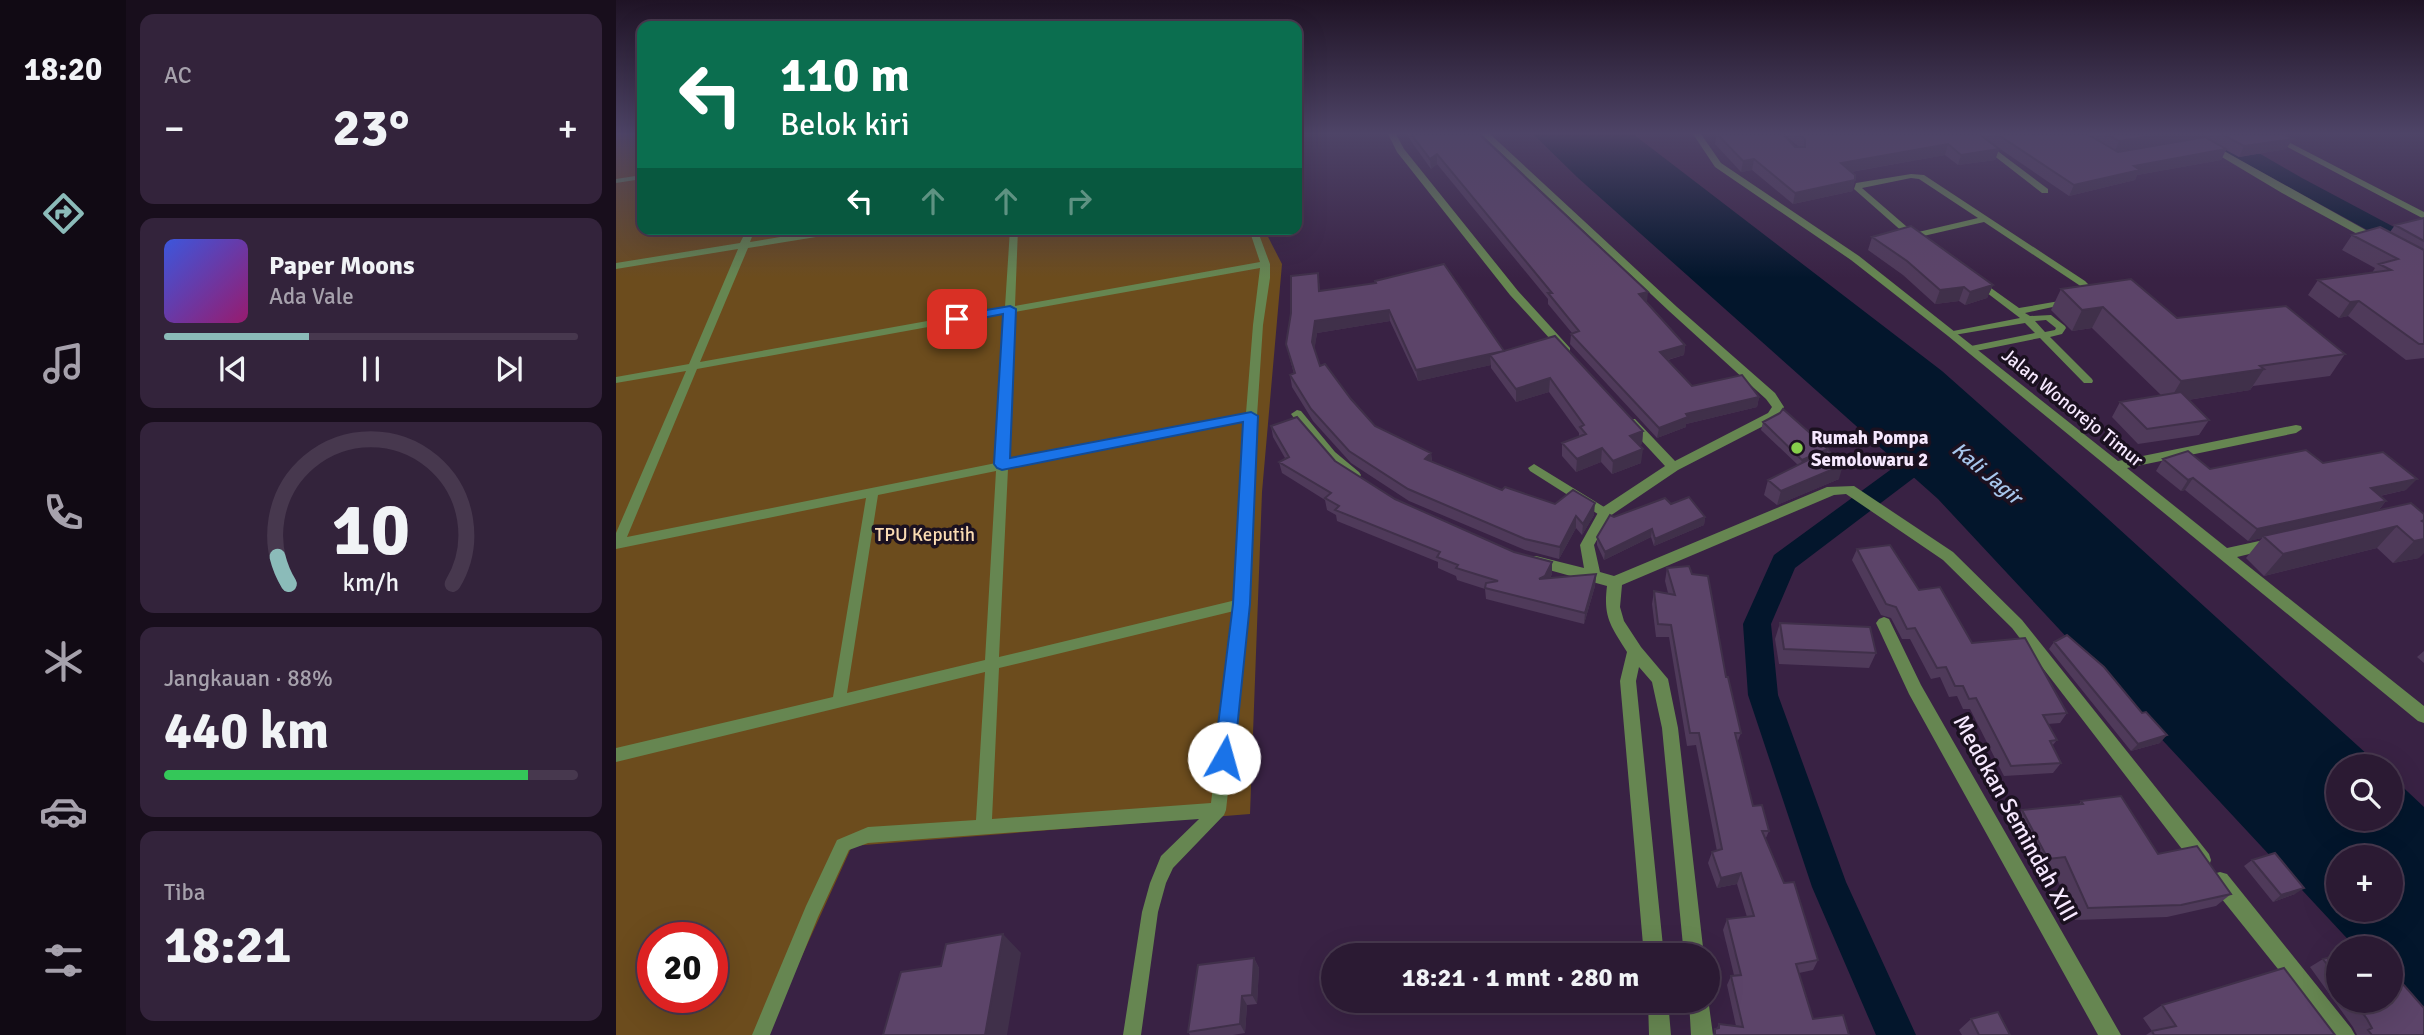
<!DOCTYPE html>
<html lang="id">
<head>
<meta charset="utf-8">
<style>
  body { margin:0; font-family:Signika,sans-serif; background:#33233b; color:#f1f3f6; height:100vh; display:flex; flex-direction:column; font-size:26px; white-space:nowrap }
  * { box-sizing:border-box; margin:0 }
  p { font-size:23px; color:#a6a1ac }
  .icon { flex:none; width:38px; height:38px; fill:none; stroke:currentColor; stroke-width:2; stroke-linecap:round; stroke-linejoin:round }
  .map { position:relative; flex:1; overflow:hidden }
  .drawer { display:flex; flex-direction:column; gap:14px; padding:14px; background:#180e1c; width:490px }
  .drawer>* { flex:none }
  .top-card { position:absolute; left:21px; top:21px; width:665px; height:214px; border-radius:14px; box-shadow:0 7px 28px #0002,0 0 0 2px #47384e; background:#0b6e4f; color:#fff; overflow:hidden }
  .tools { position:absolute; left:1710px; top:754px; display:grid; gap:14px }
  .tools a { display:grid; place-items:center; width:77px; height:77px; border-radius:50%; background:#2b1a33; box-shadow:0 7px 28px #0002,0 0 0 2px #47384e; font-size:35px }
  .speed { position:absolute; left:21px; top:922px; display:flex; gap:14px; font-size:35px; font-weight:700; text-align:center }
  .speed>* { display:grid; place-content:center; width:91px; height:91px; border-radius:50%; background:#2b1a33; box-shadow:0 7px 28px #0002,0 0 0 2px #47384e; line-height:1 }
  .speed .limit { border:10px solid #d22; background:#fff; color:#111 }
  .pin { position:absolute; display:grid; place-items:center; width:60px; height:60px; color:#fff; margin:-30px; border-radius:14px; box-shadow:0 4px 10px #0006 }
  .me { position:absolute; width:77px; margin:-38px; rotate:7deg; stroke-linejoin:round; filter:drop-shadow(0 0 5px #0008) }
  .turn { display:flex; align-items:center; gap:24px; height:147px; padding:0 28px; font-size:32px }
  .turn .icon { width:91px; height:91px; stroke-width:2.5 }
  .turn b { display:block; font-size:49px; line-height:60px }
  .lanes { display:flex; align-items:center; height:66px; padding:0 28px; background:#0003; justify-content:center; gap:35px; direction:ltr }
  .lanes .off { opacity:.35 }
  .big { font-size:52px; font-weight:700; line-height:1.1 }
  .drawer .tile { flex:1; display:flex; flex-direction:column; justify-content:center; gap:10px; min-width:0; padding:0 24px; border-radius:14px; background:#33233b }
  .drawer .dial { align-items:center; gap:0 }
  .dial svg { height:182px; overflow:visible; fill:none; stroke:#47384e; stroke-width:7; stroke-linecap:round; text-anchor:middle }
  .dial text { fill:#f1f3f6; stroke:none }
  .song { display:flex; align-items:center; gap:21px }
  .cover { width:84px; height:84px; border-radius:10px; background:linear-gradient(135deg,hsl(230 70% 55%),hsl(320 70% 35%)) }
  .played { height:7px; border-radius:4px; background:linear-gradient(90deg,#8bbbb9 35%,#47384e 35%) }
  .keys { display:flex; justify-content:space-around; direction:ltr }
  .heat { display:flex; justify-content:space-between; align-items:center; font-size:38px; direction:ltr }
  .charge { height:10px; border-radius:5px; background:linear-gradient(90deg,#34c759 88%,#47384e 0) }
  .trip { position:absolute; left:705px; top:943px; width:399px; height:70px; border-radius:35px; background:#2b1a33; box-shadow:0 7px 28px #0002,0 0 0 2px #47384e; font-weight:700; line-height:70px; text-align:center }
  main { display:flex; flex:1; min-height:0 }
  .dock { display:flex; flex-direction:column; width:126px; justify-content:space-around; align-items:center; background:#110a14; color:#a6a1ac }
  .dock .icon { width:49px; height:49px }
  .dock .current { color:#8bbbb9 }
  .dock b { font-size:32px; color:#f1f3f6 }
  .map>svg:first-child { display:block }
</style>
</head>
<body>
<main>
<nav class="dock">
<b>18:20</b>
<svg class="icon current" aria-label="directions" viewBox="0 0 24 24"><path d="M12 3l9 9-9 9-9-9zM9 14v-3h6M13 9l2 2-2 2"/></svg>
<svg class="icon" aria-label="music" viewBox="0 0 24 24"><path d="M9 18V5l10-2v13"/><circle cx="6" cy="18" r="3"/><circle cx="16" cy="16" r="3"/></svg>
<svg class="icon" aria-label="phone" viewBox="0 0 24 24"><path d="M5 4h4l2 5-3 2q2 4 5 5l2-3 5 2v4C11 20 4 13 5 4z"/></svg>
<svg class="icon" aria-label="climate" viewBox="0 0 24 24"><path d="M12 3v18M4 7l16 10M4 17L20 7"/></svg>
<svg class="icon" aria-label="car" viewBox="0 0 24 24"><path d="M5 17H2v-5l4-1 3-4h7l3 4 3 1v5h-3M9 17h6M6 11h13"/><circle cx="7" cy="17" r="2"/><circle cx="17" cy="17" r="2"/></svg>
<svg class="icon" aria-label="filters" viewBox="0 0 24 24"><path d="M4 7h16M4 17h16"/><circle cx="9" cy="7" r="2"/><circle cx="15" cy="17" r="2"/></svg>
</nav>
<section class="drawer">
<div class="tile"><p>AC</p>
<div class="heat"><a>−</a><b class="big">23°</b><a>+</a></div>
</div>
<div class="tile">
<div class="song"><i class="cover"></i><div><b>Paper Moons</b><p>Ada Vale</p></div></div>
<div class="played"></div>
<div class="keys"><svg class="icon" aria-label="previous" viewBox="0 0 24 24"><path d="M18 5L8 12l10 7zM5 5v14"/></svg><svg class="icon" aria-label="pause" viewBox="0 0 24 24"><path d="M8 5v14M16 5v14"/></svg><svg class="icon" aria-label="next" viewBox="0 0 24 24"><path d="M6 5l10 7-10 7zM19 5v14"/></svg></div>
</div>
<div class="tile dial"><svg viewBox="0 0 100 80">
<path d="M14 69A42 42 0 1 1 86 69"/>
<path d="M14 69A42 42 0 0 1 9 57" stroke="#8bbbb9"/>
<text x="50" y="56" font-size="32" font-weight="700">10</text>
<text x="50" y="72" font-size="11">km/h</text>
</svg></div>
<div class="tile"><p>Jangkauan · 88%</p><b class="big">440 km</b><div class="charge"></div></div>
<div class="tile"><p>Tiba</p><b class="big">18:21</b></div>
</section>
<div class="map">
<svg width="1808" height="1035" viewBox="0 0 1808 1035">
  <rect width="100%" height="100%" fill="#392244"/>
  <path fill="#6c4c1d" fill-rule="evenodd" d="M0,134H26V229H648L666,264L646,492L634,814L236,846L150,1035H0ZM37,938H96V998H37Z"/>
  <path fill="#03162c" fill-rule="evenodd" d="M917,134H1017L1326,371L1458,488L1764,766H1722V819H1774L1775,776L1808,807V1022L1775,986L1774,948H1740L1322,499L961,177ZM1722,858H1774V910H1722Z
    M1576,134H1610L1686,178L1808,243V261Z"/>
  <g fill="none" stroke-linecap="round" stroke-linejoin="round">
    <path fill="#03162c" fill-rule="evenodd" d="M1290,462L1299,465L1303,471L1299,477L1179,568L1155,624L1162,695L1230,882L1300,1035H1260L1196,887L1132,695L1127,624L1158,555L1281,465Z"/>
    <path fill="#668651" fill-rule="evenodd" d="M1295,174L1308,175L1469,281L1480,292L1473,299H1467L1465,297L1470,292L1463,285L1368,222L1303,237V241H1297L1238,189L1240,183ZM1295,178L1303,179L1362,218L1298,233L1246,188Z
      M26,175V179L0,183V179Z
      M131,229H139L134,242L213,229H235L231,232L132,248L84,362L389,307L394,229H402L399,306L644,262L633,229H641L654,264V278L647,325L641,416L633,604L610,810L608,815L557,868L550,883L542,912L525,1035H507L526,912L534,883L545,856L583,819L252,843L233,850L202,917L154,1035H136L190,906L221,840L252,827L360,820L369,672L0,762V748L217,697L250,498L0,549V533L70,371L0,383V377L73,364L122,249L0,269V263L124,243ZM644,268L637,325L630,413L392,461L399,312ZM389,313L380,463L11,537L81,369ZM629,421L620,600L383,657L392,469ZM380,471L369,660L231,693L262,495ZM618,611L595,803L376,819L383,668Z
      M1361,278L1403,308L1455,299V303L1409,313L1414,316L1435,315L1449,326L1450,328L1446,334L1434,337L1476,379L1477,381L1476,383H1468L1424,338L1355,352L1350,349L1355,346L1419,333L1409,323L1332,336V332L1404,318L1358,283L1356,281ZM1430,320L1440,328L1439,330L1429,332L1419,321Z
      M918,464L993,510L995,513L993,516H985L914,471L912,468Z"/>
    <path fill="#668651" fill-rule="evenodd" d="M772,134H780L788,149L902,291L954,348V352H946L894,295L781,152Z
      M865,134H874L1061,307L1159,393L1168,407L1161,419L1062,470L994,516L978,545L984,572L998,576L1211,487L1238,486L1337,552L1406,620L1593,854L1595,860L1593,866L1586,869L1579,866L1396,628L1327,560L1230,494L1218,495L1006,585L1004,607L1008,621L1025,647L1052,679L1062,728L1088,956H1068L1046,728L1036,682L1023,667L1020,681L1048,956H1028L1004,681L1011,652C995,626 987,618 991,586L915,565L913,561L915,557L920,556L968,568L964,545L984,509L1049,466L1011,425L1009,422L1011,419H1019L1059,461L1152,413L1156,407L1150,399L1053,311Z
      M1077,134H1085L1105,163L1243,256L1502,461L1680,425L1685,426L1686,429L1680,433L1511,468L1611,548L1657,538L1662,539L1664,543L1662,547L1621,557L1808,706V723L1802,721L1332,336L1235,260L1099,167Z
      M1350,134H1359L1432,189V193H1426Z
      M1647,134H1657L1808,212V219Z
      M1592,142L1764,238L1765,240L1756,242L1666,193L1589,147L1588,145Z
      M681,410L685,411L719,452L743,472L745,475L743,478H733L702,450L675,414Z
      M1268,617L1273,619L1305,685L1505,1035H1482L1293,694L1260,623L1263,619Z
      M1604,872L1611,874L1735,1028L1739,1035H1715L1597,888L1595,881L1597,874Z
      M1092,998L1097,1035H1075L1073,1001H1092Z
      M1032,1001H1052L1055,1035H1033Z"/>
  </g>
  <path fill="#4f3a5a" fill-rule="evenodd" d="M791,134H863L1031,302L1069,345L1068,355L1052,360L1076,386L1143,397L1141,407L1070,424V427L1041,438L954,344L955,334L956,333L932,304V299L821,164L815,169L795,141Z
    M1101,134L1183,147L1168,134H1667L1670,149L1623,157L1610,150L1605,160L1521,175L1519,180L1453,196L1371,140L1383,149L1379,160L1342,165L1329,155L1235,172L1237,191L1177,204L1136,170L1125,172L1099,144ZM1581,138L1502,152L1501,151Z
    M1808,218V358L1790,360L1732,316L1723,318L1692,295L1702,280L1756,273L1759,268L1726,250L1736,235L1774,232L1779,225Z
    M1256,237L1377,285L1371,298L1349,305L1343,301L1319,304L1287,275L1252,250Z
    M702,273L704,291L759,283V281L888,351L1027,431L1026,444L1023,445L1025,463L996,474L985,462L960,472L946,456V443L963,436V433L933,392L900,402L875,368V365L802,381L774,321L701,333L698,350L704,366L759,426L815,453L816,462L886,490L978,515L966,535L960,528L943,559L909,550L793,501L735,463L697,421L676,387L674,375L678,374L670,344Z
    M1445,289L1561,318L1729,354L1714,376L1637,386L1634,390L1572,400L1593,420L1583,435L1522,444L1496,417L1504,402L1545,395L1476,328L1456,331L1435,310Z
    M1147,422L1212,450L1223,479L1161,505L1148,495L1152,480L1182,465L1145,430Z
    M655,426L719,461L779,499L898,552L936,562V574L934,578L980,574L979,586L968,624L870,599L869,589L841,580L840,576L822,568V562L721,521L720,515L711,510L709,500L666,473L663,462L669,458L657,437Z
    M1547,459L1594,469L1707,463L1790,490L1764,496L1770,501L1762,511L1795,503L1803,558L1777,563L1761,548L1648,576L1630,558L1646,538L1632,541L1569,490L1565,491L1540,471Z
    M1055,504L1089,517L1088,525L1038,546L1035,537L988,560L981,545V537L998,517Z
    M1241,549L1303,590L1356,643L1451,713L1444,723L1432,724L1441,740L1436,746L1445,763L1437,773L1388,776L1354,709H1347L1341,696L1333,697L1324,677L1315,679L1294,639H1286L1275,618L1265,615L1236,560Z
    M1051,568L1110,677L1125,733L1121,743L1137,806L1153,831L1149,840L1202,960L1197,970L1183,973L1197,1019L1233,1035H1097L1099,1029L1101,1028L1103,1024L1120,1026L1111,985L1115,976L1118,975L1107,930L1111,919L1131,917L1121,884L1101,888L1092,863L1096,852L1101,851L1080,745L1071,746L1053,637H1040L1036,604L1038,591L1052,593L1049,581Z
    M1164,623L1260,653L1253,668L1163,664L1159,639Z
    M1438,642L1544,743L1515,751L1433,649Z
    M1808,651V663L1801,657Z
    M1465,801L1542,854L1615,894L1600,906L1551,917L1459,920L1437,869L1421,872L1396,823L1406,810L1463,804Z
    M1636,860L1679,894L1657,902L1628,866Z
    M1722,955V1001H1774L1777,987L1808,1035H1741L1737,1027L1694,967L1707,959Z
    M638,958L643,968L641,1004L631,1005L629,1033L617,1035H574L572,1032Z
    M1546,1005L1719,1035H1530L1536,1031L1527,1018Z
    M1355,1019L1394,1035H1346L1343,1030Z"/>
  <path fill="#40304a" d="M1549,134H1590L1588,137L1499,151L1503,141Z
    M1677,139L1670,149L1623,157L1628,146Z
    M1332,144L1329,155L1222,174L1225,163Z
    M1383,149L1379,160L1342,165L1345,155Z
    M1610,149L1605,160L1521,175L1519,180L1453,196L1458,185L1518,166Z
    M821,154V164L815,169L814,159Z
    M1138,159L1136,170L1125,172L1127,161Z
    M1239,180L1237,191L1177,204L1179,193Z
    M1377,285L1371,298L1349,305L1354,292Z
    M1348,287L1343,301L1319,304L1324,290Z
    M1032,292L1031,302L1023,294Z
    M1743,301L1732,316L1723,318L1734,302Z
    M1487,307L1476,328L1456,331L1466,310Z
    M773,310L774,321L701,333L698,353L696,342L699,321Z
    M1069,345L1068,355L1043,362L1044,352Z
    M888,351L874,355L875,365L802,381L800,370Z
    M1648,369L1634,390L1552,403L1565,381Z
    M934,378L933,392L900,402V389Z
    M1143,397L1141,407L1070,424V427L1041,438L1043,428L1070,414Z
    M1027,431L1026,444L1013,449L1014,436Z
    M986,448L985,462L960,472L961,459Z
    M1027,449L1025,463L996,474L997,461Z
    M1212,449L1184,468L1186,460Z
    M815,453L816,464L809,459Z
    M1227,465L1223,479L1161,505L1165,491Z
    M1577,478L1569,490L1565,491L1572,480Z
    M1801,479L1790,490L1744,500L1755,488Z
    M1770,501L1760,513L1647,536L1646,538L1632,541L1641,529Z
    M979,503L978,515L966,535L967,524Z
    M960,516V528L943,559L944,547Z
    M1089,517L1088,525L1038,546L1039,539Z
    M1781,526L1761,548L1648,576L1667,554Z
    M1036,529L1035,537L988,560L989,552Z
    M1808,539V553L1803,558L1777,563L1798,541Z
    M936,562V574L929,587L923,579Z
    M980,574L979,586L968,624L969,613Z
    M1551,735L1544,743L1515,751L1522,744Z
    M1125,873L1121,884L1101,888L1105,878Z
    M1688,888L1679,894L1657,902L1665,895Z
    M387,934L405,953L391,1035H369Z
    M638,958L643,968L641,1004L636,995Z
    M626,996L631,1005L629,1033L624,1024Z"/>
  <path fill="#5c4469" stroke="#40304a" stroke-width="2" d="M795,134H863L1032,292L1023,294L1069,345L1044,352L1076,386L1126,375L1143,397L1070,414L1072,417L1043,428L955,334L963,331L932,293H936L821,154L814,159Z
    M1101,134H1167L1179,147H1189V139L1182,134H1363L1383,149L1345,155L1332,144L1225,163L1239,175V180L1179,193L1138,159L1127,161Z
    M1381,134H1471L1502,152L1589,137L1610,149L1518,166L1524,170L1458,185Z
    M1491,134H1549L1503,141Z
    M1605,134H1667L1677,139L1628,146Z
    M1808,218V241L1779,225Z
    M1295,226L1377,285L1354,292L1348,287L1324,290L1291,261L1256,237Z
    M1764,227L1808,250V344H1803L1743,301L1734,302L1702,280L1775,270L1763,264L1782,259L1736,235Z
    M828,264L888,351L800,370L773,310L699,321L696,342L704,366L709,364L735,399L759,426L815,453L809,459L886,490L889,487L939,504L957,490L979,503L967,524L960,516L944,547L909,539L792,489L733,451L695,409L674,375L679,373L670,344L675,313V276L702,273L703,291L760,283L759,281Z
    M1515,279L1561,318L1670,306L1729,354L1644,366L1648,369L1565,381L1487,307L1466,310L1445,289Z
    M939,336L1027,431L1014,436L1027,449L997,461L986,448L961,459L946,443L970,434L964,427L968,425L934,378L900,389L874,355Z
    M1565,392L1593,420L1531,429L1504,402Z
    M1167,409L1212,449L1186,460L1147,422L1164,413Z
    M681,417L719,461L779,499L898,552L936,562L929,576L923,579L980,574L969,613L869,588L870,583L882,581L840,568L842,565L821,557L824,552L719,510L723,506L709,498L715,493L663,462L673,457L655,426Z
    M1212,450L1227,465L1165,491L1152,480Z
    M1690,450L1707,463L1767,452L1801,479L1755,488L1770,501L1641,529L1577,478L1572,480L1547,459L1572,451L1594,469Z
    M1073,497L1089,517L1039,539L1036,529L989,552L981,537L994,515L998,517L1049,498L1055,504Z
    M1795,503L1808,514V520L1806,521L1808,522V539L1798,541L1781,526L1667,554L1647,536Z
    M1274,545L1303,590L1324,587L1356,643L1409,638L1451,713L1427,715L1441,740L1434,741L1445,763L1395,766L1360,698L1353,699L1347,686H1339L1330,667L1321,668L1299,628L1291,629L1280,607L1270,604L1241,549Z
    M1073,566L1076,574L1092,576L1110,677H1112L1125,733H1119L1137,806L1146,805L1153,831H1146L1168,883L1178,882L1202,960L1180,964L1197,1019L1227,1015L1233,1035H1099V1029L1103,1028V1024L1127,1027L1115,976L1125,975L1111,919L1138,916L1125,873L1105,878L1096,852L1106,849L1083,733H1074L1055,625L1042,624L1038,591L1059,595L1051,568Z
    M1164,623L1254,627L1260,653L1168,649Z
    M1451,635L1488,667L1526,713L1530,712L1551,735L1522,744L1438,642Z
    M1505,796L1542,854L1581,846L1615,894L1565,905L1472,908L1449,857L1432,859L1406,810L1467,804L1465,801Z
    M1659,853L1688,888L1665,895L1636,860Z
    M387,934L369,1035H267L285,972L325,966L330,944Z
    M1722,955V979L1707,959Z
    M638,958L636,995L626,996L624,1024L572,1032L582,965Z
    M1668,968L1719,1035H1538L1536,1031L1560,1026L1546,1005Z
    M1786,983L1808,1008V1035H1756L1752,1030L1756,1028L1751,1019L1738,1001H1774V984L1777,987Z
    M1382,1012L1394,1035H1363L1355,1019Z"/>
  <linearGradient id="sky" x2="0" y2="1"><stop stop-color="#1f1325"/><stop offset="0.48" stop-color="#4e4467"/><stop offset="1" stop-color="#4e4467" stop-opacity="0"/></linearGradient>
  <rect width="1808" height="278" fill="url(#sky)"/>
  <path fill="#1a73e8" stroke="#114b97" stroke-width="2" d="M394,306L400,309L394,458L635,412L642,416L634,604L618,758L615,765L608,767L601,765L598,758L617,604L627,422L386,470L381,468L378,464L387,314L341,323L335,319L341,315Z"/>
  <circle fill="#86cf4b" stroke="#1b1120" stroke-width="2.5" cx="1181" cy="448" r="7"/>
  <g text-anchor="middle" stroke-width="7" stroke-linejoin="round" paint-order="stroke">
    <g font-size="19" fill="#f6e8fe" stroke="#1b1120">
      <text transform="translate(1457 407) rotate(39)" y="7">Jalan Wonorejo Timur</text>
    </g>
    <g font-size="19" font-weight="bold" fill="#f6e8fe" stroke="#1b1120" text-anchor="start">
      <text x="1195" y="444">Rumah Pompa<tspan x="1195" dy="22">Semolowaru 2</tspan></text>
    </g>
    <g font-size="19" fill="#fbdcb3" stroke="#1b1120">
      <text x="309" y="541">TPU Keputih</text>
    </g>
    <g font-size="21" font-style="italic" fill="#a7c6ec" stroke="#1b1120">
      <text transform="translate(1371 473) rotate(40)" y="7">Kali Jagir</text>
    </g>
    <g font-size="23" fill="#f6e8fe" stroke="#1b1120">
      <text transform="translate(1400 818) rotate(61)" y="8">Medokan Semindah XIII</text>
    </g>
  </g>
</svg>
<div class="tools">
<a><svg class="icon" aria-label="search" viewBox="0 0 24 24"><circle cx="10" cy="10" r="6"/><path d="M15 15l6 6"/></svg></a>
<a>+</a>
<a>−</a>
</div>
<div class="speed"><div class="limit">20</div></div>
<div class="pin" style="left:341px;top:319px;background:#d93025"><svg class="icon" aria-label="arrive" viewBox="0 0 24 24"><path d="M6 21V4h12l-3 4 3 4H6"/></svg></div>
<svg class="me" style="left:608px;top:758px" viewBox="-20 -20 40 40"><circle r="19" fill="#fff"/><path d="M0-13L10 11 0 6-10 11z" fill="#1a73e8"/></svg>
<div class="trip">18:21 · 1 mnt · 280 m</div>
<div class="top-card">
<div class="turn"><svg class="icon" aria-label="left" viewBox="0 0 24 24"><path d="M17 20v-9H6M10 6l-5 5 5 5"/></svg><div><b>110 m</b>Belok kiri</div></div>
<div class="lanes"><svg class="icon" aria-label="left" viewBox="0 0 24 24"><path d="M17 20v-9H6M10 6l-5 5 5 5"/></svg><svg class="icon off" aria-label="ahead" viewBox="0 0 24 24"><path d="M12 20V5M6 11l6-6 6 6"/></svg><svg class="icon off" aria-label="ahead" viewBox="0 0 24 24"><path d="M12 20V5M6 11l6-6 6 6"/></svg><svg class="icon off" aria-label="right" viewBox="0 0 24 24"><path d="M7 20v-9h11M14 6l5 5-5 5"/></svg></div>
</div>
</div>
</main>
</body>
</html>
